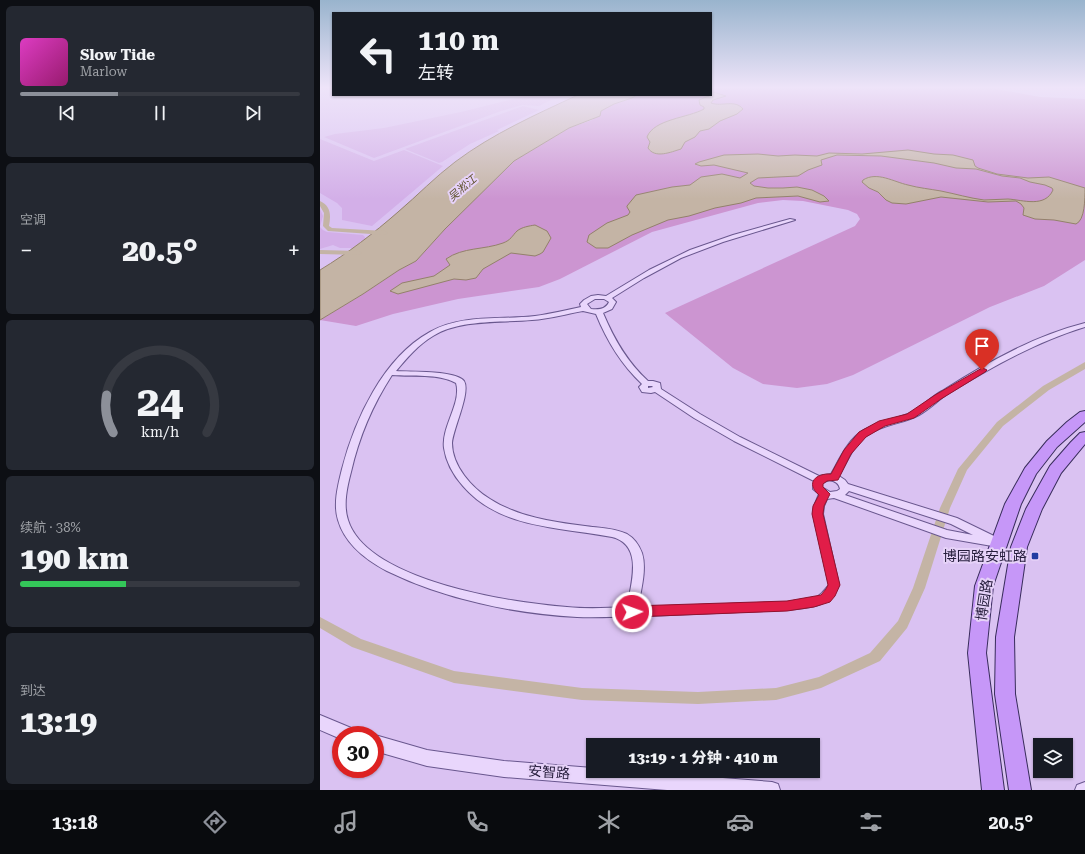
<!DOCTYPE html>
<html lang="zh">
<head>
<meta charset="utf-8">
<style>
  body { margin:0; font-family:"Roboto Serif","Noto Sans SC",serif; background:#242831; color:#f1f3f6; height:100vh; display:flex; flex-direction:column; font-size:15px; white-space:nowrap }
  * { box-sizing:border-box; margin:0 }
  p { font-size:13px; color:#9ea1a6 }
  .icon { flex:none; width:22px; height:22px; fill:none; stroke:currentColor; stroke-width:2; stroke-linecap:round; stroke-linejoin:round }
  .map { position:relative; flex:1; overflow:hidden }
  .drawer { display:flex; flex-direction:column; gap:6px; padding:6px; background:#0d0f14; width:320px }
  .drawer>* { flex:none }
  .banner { position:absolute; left:12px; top:12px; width:380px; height:84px; border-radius:0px; box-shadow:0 1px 3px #0004; background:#171b24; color:#f1f3f6; overflow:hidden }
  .tools { position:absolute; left:713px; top:738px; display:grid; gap:8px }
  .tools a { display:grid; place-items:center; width:40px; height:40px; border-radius:0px; background:#171b24; box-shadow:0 1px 3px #0004; font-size:20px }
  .speed { position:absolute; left:12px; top:726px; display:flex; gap:8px; font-size:20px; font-weight:700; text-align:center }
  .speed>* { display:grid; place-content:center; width:52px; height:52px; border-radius:50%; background:#171b24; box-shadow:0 1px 3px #0004; line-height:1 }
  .speed .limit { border:6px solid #d22; background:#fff; color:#111 }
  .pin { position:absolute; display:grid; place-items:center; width:34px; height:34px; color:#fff; margin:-41px -17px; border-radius:50% 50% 50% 0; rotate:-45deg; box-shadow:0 0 4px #0007 }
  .pin .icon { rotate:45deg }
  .me { position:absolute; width:44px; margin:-22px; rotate:88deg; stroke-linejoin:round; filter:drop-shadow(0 0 3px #0008) }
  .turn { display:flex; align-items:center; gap:14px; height:84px; padding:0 20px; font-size:18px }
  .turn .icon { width:52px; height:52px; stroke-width:2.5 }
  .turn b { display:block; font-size:28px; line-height:34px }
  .big { font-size:30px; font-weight:800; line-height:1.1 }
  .drawer .card { flex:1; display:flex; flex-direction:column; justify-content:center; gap:6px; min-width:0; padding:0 14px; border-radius:6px; background:#242831 }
  .drawer .dial { align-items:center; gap:0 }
  .dial svg { height:104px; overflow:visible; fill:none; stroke:#363941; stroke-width:7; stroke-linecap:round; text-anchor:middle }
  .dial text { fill:#f1f3f6; stroke:none }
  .song { display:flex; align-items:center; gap:12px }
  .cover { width:48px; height:48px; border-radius:6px; background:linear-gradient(135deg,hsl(310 70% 55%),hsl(320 70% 35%)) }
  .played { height:4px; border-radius:2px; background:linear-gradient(90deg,#8c9099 35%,#363941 35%) }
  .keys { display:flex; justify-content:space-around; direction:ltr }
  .heat { display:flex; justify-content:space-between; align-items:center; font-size:22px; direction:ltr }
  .charge { height:6px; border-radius:3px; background:linear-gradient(90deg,#34c759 38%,#363941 0) }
  .trip { position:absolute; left:266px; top:738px; width:234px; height:40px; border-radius:0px; background:#171b24; box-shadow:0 1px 3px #0004; font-weight:800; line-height:40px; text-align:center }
  .tab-bar { display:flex; height:64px; justify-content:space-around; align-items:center; background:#090b0e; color:#9ea1a6 }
  .tab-bar .icon { width:28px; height:28px }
  .tab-bar .on { color:#8c9099 }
  .tab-bar b { font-size:18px; color:#f1f3f6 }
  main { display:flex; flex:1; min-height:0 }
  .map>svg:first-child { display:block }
</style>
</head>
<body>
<main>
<section class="drawer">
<div class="card">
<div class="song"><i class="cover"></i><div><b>Slow Tide</b><p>Marlow</p></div></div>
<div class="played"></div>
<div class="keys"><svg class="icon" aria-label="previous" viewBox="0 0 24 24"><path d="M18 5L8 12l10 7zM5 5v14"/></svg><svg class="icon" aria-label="pause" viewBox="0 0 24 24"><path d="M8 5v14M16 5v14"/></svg><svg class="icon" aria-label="next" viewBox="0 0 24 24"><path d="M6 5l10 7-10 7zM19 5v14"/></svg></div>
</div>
<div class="card"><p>空调</p>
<div class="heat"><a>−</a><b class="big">20.5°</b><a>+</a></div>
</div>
<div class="card dial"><svg viewBox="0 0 100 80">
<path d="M14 69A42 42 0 1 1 86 69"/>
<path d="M14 69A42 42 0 0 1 9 40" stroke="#8c9099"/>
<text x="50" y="56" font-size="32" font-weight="700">24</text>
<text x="50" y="72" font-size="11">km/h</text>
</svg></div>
<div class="card"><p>续航 · 38%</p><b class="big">190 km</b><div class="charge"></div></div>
<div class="card"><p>到达</p><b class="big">13:19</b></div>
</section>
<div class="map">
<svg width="765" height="790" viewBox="0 0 765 790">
  <rect width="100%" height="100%" fill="#dac2f2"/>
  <path fill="#d3afe8" d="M209,95H249L229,101L219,106L202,105L181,111L54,158L4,137L15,134L64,128L141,112Z
    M203,106L219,110L177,130L179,131L150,144L122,162L119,163L85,149Z
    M0,139L54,161L84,150L123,166L52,226L22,220V208L17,203L0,193Z
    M0,209L3,216L0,227L3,230L7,232L43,235L45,237V239L32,248H20L13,245L0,249Z"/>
  <path fill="#cc95d1" d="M391,88H672L720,97L765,99V260L724,286L670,307L533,375L507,384L477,388L443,384L413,368L345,313L535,226L540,219L537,214L528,210L483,201L463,200L438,203L332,232L240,279L219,287L138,299L73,314L36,326L0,320L43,294L79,270L96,261L125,229L194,161L249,128L272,120L281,111L294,104L312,98L317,95H391Z"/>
  <path fill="#c4b4a5" stroke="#93816b" d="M391,89L393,92L406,96L393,100L391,103C402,107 415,99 423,109L417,114L400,121L389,129L380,131L375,137L365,142L361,149C351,152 335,159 328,148L330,142L327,137C334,119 368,118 384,109V107L380,105L379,100L391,95Z
    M258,95H317L312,98L294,104L281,111L280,116L249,128L194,161L125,229L96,261L79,270L43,294L0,320V270C28,253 54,233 78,212C98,195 115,177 135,162C172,134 217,114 258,95Z
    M588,150L614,154L633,155L653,160L655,166L658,168L677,174L708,178L729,177L765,188C765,199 765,220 756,224L734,220L715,219L703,215L704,208L701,204L696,201L668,202L621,197L586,204L572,203L566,200L558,192L549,188L542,182L543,180C557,171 574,182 588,185C599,188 610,189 621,191C636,194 649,198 664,200C672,200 680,199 688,199C703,200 725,208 733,190L732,188L725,185L710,182L700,178L682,176L656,169L636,168L614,163L561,156L517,155L501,160L502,165L488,170L478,176L438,178L430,183L434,186L448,188H463L477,187L492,190L504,196L509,201L500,202L478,196L436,198L421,203L395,208L369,216L348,220L312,235L288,248H276L267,242L269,235L287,223L308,215L310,212L307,207V206L316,195L352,187L370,185L381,177L402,174L420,178L428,173L394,165L381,166L375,164L379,162L404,155L438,154L458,156L475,155L497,156L509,153L542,154Z
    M215,225L227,231L231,238L223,252L220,254L215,256L191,253L163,269L156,278L146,280L134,279L78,294L70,291L82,283L114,276L130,265L126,259C143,247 164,250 183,243C191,240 192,236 197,231C202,227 209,226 215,225Z"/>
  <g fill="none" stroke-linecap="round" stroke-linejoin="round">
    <path fill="#c4b4a5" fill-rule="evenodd" d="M0,201C11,206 11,215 9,226L12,228L65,231L68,233L65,235L8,231L3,226L4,213L0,206Z
      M0,250L39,251L42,253L39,255L0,254Z
      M765,362V369L729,390L683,426L647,470L630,508L605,588L587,628L560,661L501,688L456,700L378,704L262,700L134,683L32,647L0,628V617L41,639L134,671L262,688L378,692L456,688L499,677L550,653L578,621L593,588L620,508L638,469L677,422L723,386Z"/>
    <g stroke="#69578e" stroke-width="2">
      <path id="minor" d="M470,219L475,220L403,242L361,258L324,278L292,298L296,302L292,309L283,313C294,339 307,362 328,381H333L340,383L341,389L380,414L420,437L499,476L511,474C519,460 526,444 538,434C554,421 575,421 592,412C603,406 611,397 622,391C666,363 714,336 765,323V327C716,342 672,367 629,393C618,400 610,409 599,415C583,424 562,424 546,436C533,446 527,462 519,476L525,480L528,484L637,518L674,536L675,539L682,540L683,543L682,546L678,547L626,538L514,498L507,499L504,506L503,514L519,585C507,609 491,607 467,610C420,612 373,614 326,616C303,616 280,618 257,617C195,614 124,599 67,571C46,560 25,544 18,520C13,504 18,485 22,469C35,419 63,358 110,332C141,314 181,320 215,316C230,314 246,310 261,307L260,304L264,300L271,296L278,295L286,296L329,270L370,250L413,235ZM275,299H284L289,302C286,309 279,310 271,309L267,304ZM263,311L276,314C287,341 301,364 322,384L319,387L322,392L331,393L335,392L374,418L414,441L494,481L493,489L499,494L494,506L493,514L509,585L502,593L497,597L467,602L318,607C321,590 327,569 322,553C319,545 314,538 307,534C294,528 279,528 265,526C233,522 198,517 170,499C152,488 132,466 132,443C133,429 151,392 144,381C135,370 89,372 76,371C87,358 98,345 113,336C140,319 182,323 212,320C229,319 246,314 263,311ZM72,375C93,377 117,373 136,383C142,403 121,427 124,448C126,462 134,476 143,486C180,529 240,527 292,537C324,545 311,584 307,607C287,608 267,609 247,607C192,603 47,581 28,520C23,505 27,487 31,472C39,437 52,406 72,375ZM328,386H332L333,387L328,388ZM509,480C515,481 519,483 520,489L517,491L510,492L502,487V483ZM529,491L631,524L653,535L627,530L525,495Z
        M765,782V790H755L757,785Z"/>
    </g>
    <g stroke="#69578e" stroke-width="2">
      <path id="tertiary" d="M0,715L36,730L38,735H21V739L0,730Z
        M55,735L107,750L184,761L273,768V771H314L452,782L458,784L460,790H347L184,777L107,766L55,751Z"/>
    </g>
    <g stroke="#382c5b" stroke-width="2">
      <path id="primary" d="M765,411V422L737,447L716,474L701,504L673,586L666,653L684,790H662L648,653L655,586L685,504L705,468L727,441L747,422L760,412Z
        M765,432V444L741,473L722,509L707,547L694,637L695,694L711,790H689L675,694L676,637L691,547L706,509L730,466L751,442L760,433Z"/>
    </g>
    <use href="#minor" fill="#e9d6fc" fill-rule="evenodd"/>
    <use href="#tertiary" fill="#e9d6fc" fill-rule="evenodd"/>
    <use href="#primary" fill="#c697f8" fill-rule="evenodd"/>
  </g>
  <linearGradient id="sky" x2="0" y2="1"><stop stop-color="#99b4cd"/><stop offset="0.44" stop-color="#eee4f9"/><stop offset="1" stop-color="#eee4f9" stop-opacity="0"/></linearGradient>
  <rect width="765" height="199" fill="url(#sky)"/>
  <path fill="#e11d48" stroke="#92132f" d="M662,368L665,369L667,370L665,372L621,399L594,418L565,426L546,437L531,454L518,480L507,481L503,484V487L510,494L504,506L503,514L520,585L515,596L510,602L494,607L467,611L312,617L308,615L306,612L308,608L312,606L467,601L501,595L506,589L508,585L492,514L493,506L499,495C485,483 496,473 511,474L524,450L539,432L559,421L587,414L615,395Z"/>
  <rect fill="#223da2" stroke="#e6d2f8" stroke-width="1.5" x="711" y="552" width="8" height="8" rx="2"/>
  <g text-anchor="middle" stroke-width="4" stroke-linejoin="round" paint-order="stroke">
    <g font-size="11" font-style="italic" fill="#5d502b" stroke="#e6d2f8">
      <text transform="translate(142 188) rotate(-40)" y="4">吴淞江</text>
    </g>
    <g font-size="14" fill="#261d3c" stroke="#e6d2f8" text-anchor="end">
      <text x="707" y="561">博园路安虹路</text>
    </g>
    <g font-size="14" fill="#261d3c" stroke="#e6d2f8">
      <text transform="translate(664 600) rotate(-81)" y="5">博园路</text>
      <text transform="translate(229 772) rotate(4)" y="5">安智路</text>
    </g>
  </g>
</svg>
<div class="tools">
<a><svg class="icon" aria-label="layers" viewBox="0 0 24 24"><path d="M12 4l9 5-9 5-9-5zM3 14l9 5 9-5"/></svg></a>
</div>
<div class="speed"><div class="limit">30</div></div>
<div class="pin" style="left:662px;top:370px;background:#d93025"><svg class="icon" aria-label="arrive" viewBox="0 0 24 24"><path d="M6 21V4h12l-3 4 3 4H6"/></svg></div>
<svg class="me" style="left:312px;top:612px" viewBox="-20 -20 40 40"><circle r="17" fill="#e11d48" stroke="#fff" stroke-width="3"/><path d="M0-11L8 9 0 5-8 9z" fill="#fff"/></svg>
<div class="trip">13:19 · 1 分钟 · 410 m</div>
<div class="banner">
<div class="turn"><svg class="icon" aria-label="left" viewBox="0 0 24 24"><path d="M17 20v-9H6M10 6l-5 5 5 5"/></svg><div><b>110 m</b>左转</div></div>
</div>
</div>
</main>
<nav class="tab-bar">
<b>13:18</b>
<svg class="icon on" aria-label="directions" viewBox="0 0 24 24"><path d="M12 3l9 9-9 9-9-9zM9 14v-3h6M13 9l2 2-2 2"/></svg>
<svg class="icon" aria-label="music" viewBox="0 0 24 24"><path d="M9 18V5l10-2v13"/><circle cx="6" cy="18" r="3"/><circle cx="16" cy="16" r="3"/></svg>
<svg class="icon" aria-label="phone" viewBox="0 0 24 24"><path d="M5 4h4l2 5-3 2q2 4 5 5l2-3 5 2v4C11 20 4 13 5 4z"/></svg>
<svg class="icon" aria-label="climate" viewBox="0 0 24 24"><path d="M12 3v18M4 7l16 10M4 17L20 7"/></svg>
<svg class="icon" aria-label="car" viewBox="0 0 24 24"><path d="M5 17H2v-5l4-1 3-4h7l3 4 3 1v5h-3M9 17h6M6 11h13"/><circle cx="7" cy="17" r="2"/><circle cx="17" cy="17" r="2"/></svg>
<svg class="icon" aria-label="filters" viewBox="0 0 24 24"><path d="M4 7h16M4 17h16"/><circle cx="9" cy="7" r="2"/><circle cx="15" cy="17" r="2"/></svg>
<b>20.5°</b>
</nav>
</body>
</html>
